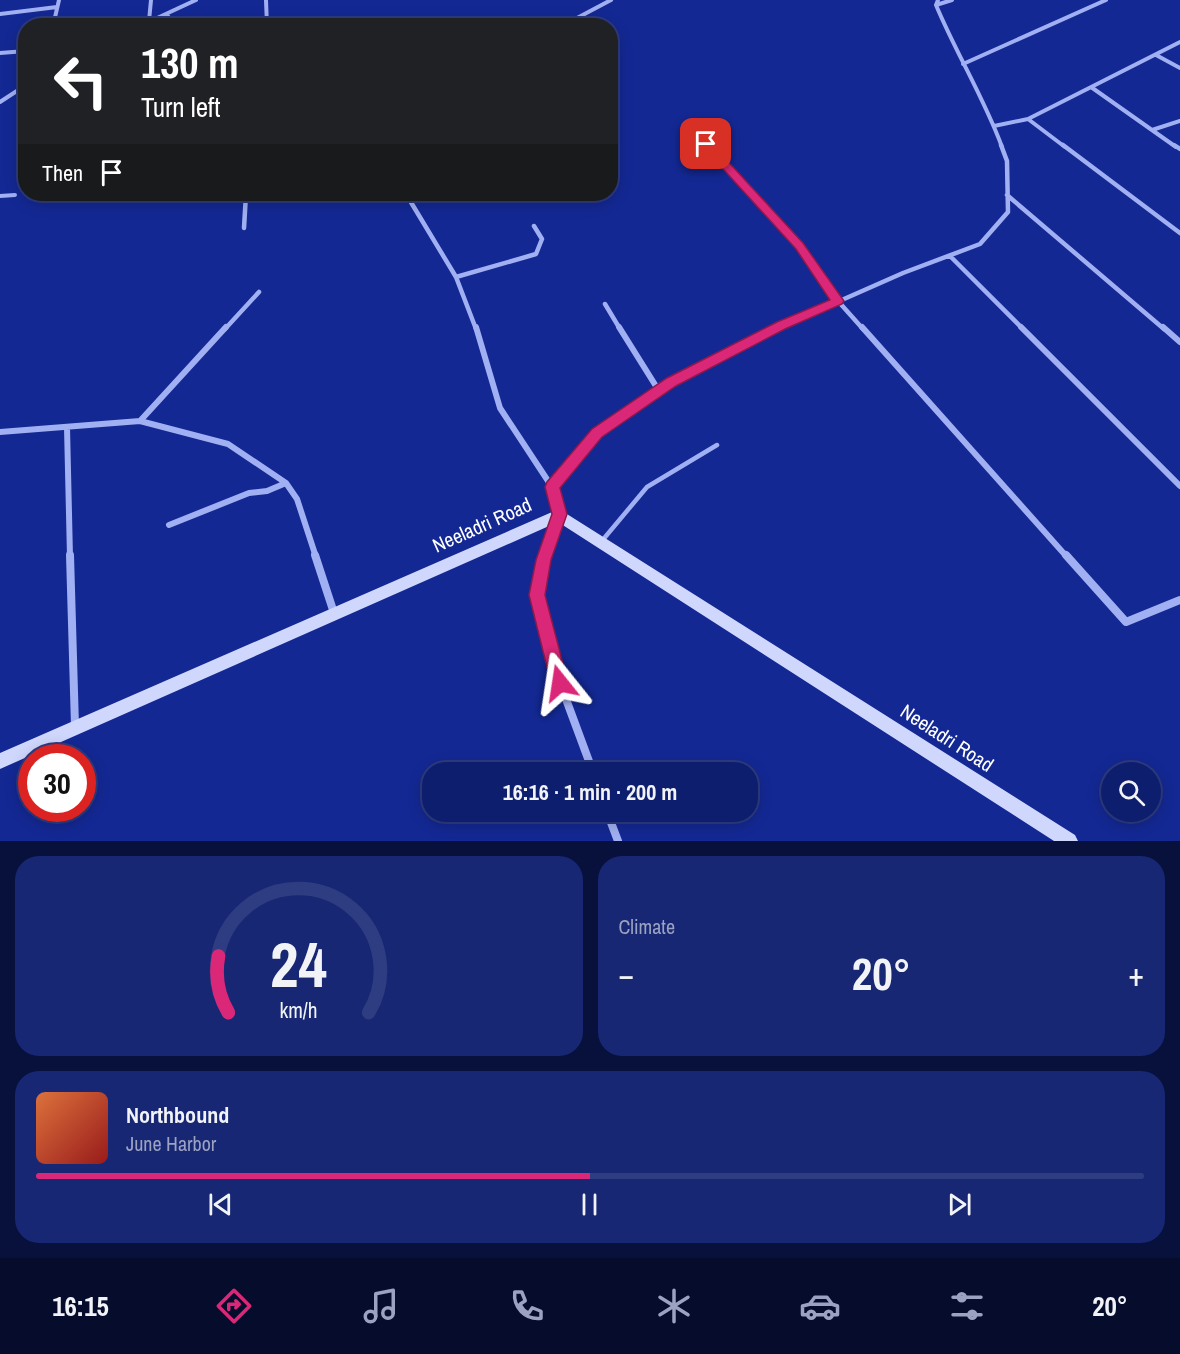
<!DOCTYPE html>
<html lang="en">
<head>
<meta charset="utf-8">
<style>
  body { margin:0; font-family:"Archivo Narrow",sans-serif; background:#172773; color:#f1f3f6; height:100vh; display:flex; flex-direction:column; font-size:22px; white-space:nowrap }
  * { box-sizing:border-box; margin:0 }
  p { font-size:20px; color:#9ba2c2 }
  .icon { flex:none; width:33px; height:33px; fill:none; stroke:currentColor; stroke-width:2; stroke-linecap:round; stroke-linejoin:round }
  .map { position:relative; height:841px; overflow:hidden }
  .sheet { display:flex; flex-direction:column; gap:15px; padding:15px; background:#08103c; flex:1 }
  .sheet>* { flex:none }
  .hud { position:absolute; left:18px; top:18px; width:600px; height:183px; border-radius:24px; box-shadow:0 3px 15px #0003,0 0 0 2px #2e3c81; background:#202124; color:#fff; overflow:hidden }
  .tools { position:absolute; left:1101px; top:762px; display:grid; gap:12px }
  .tools a { display:grid; place-items:center; width:60px; height:60px; border-radius:50%; background:#0e1e6e; box-shadow:0 3px 15px #0003,0 0 0 2px #2e3c81; font-size:30px }
  .speed { position:absolute; left:18px; top:744px; display:flex; gap:12px; font-size:30px; font-weight:700; text-align:center }
  .speed>* { display:grid; place-content:center; width:78px; height:78px; border-radius:50%; background:#0e1e6e; box-shadow:0 3px 15px #0003,0 0 0 2px #2e3c81; line-height:1 }
  .speed .limit { border:9px solid #d22; background:#fff; color:#111 }
  .pin { position:absolute; display:grid; place-items:center; width:51px; height:51px; color:#fff; margin:-26px; border-radius:12px; box-shadow:0 3px 9px #0006 }
  .me { position:absolute; width:66px; margin:-33px; rotate:345deg; stroke-linejoin:round; filter:drop-shadow(0 0 4px #0008) }
  .turn { display:flex; align-items:center; gap:21px; height:126px; padding:0 24px; font-size:27px }
  .turn .icon { width:78px; height:78px; stroke-width:2.5 }
  .turn b { display:block; font-size:42px; line-height:51px }
  .then { display:flex; align-items:center; height:57px; padding:0 24px; background:#0003; gap:12px; font-size:22px }
  .big { font-size:45px; font-weight:700; line-height:1.1 }
  .sheet .widget { flex:1; display:flex; flex-direction:column; justify-content:center; gap:9px; min-width:0; padding:0 21px; border-radius:24px; background:#172773 }
  .sheet .dial { align-items:center; gap:0 }
  .dial svg { height:156px; overflow:visible; fill:none; stroke:#2e3c81; stroke-width:7; stroke-linecap:round; text-anchor:middle }
  .dial text { fill:#f1f3f6; stroke:none }
  .song { display:flex; align-items:center; gap:18px }
  .cover { width:72px; height:72px; border-radius:9px; background:linear-gradient(135deg,hsl(20 70% 55%),hsl(0 70% 35%)) }
  .played { height:6px; border-radius:3px; background:linear-gradient(90deg,#db2777 50%,#2e3c81 50%) }
  .keys { display:flex; justify-content:space-around; direction:ltr }
  .heat { display:flex; justify-content:space-between; align-items:center; font-size:33px; direction:ltr }
  .sheet .tiles { flex:1; display:grid; gap:15px; grid-template-columns:1fr 1fr }
  .widget:last-child { grid-column:span 2 }
  .trip { position:absolute; left:422px; top:762px; width:336px; height:60px; border-radius:24px; background:#0e1e6e; box-shadow:0 3px 15px #0003,0 0 0 2px #2e3c81; font-weight:700; line-height:60px; text-align:center }
  .tabs { display:flex; height:96px; justify-content:space-around; align-items:center; background:#060c2c; color:#9ba2c2 }
  .tabs .icon { width:42px; height:42px }
  .tabs .active { color:#db2777 }
  .tabs b { font-size:27px; color:#f1f3f6 }
  .map>svg:first-child { display:block }
</style>
</head>
<body>
<div class="map">
<svg width="1180" height="841" viewBox="0 0 1180 841">
  <rect width="100%" height="100%" fill="#132893"/>
  <g fill="none" stroke-linecap="round" stroke-linejoin="round">
    <path stroke="#a1b0f2" stroke-width="4" d="M0,196L15,195"/>
    <path stroke="#a1b0f2" stroke-width="4.5" d="M601,542L647,487L717,445"/>
    <path stroke="#a1b0f2" stroke-width="4" d="M266,0L267,26
      M938,0L936,5C956,53 984,98 1002,147
      M936,5L952,0
      M0,14L57,7
      M167,15L176,26
      M149,21L151,0
      M53,26L59,0
      M140,26L196,0
      M562,26L611,0
      M0,53L26,51
      M1156,55L1180,68
      M963,64L1106,0
      M1091,87L1176,147
      M0,102L26,85
      M1028,119L1065,147
      M994,126L1028,119L1180,42
      M691,128L708,147
      M1152,130L1180,121"/>
    <path stroke="#a1b0f2" stroke-width="4.5" d="M707,145L799,246L838,301L863,329
      M1063,145L1180,233
      M1174,145L1180,149
      M406,194L456,277L476,329
      M1007,195L1164,329
      M244,228L246,194
      M950,256L1023,329
      M456,277L536,254L542,239L534,226
      M605,304L620,329
      M225,329L259,292
      M776,329L903,273L980,244L1008,212L1007,161L1001,145"/>
    <path stroke="#a1b0f2" stroke-width="6" d="M476,327L500,408L552,487L559,515L544,557
      M619,327L659,391
      M862,327L1067,557
      M1021,327L1180,486
      M1163,327L1180,342
      M140,421L226,327
      M67,427L70,557
      M0,432L140,421L228,444L286,483L297,499L316,557
      M552,487L597,433L671,382L778,327
      M169,525L249,493L267,491L286,483"/>
    <path stroke="#a1b0f2" stroke-width="8" d="M70,555L75,726
      M315,555L334,613
      M544,555L537,595L560,683L593,772
      M1066,555L1126,622L1180,600
      M607,812L618,841"/>
    <path fill="#d0d7fc" fill-rule="evenodd" d="M559,509L1075,835L1078,841H1054L558,522L0,769V753Z"/>
  </g>
  <path fill="#db2777" stroke="#8e194d" stroke-width="1.5" d="M703,142H710L803,243L844,301L842,304L785,329L676,386L602,437L560,488L567,514L551,560L545,595L568,683L566,689L560,691L554,689L551,683L529,595L536,560L552,514L545,487L547,482L592,429L667,378L777,322L830,300L796,249L703,147Z"/>
  <g text-anchor="middle" stroke-width="6" stroke-linejoin="round" paint-order="stroke">
    <g font-size="20" fill="#fff" stroke="#132893">
      <text transform="translate(482 525) rotate(-24)" y="7">Neeladri Road</text>
      <text transform="translate(947 738) rotate(33)" y="7">Neeladri Road</text>
    </g>
  </g>
</svg>
<div class="tools">
<a><svg class="icon" aria-label="search" viewBox="0 0 24 24"><circle cx="10" cy="10" r="6"/><path d="M15 15l6 6"/></svg></a>
</div>
<div class="speed"><div class="limit">30</div></div>
<div class="pin" style="left:706px;top:144px;background:#d93025"><svg class="icon" aria-label="arrive" viewBox="0 0 24 24"><path d="M6 21V4h12l-3 4 3 4H6"/></svg></div>
<svg class="me" style="left:560px;top:683px" viewBox="-20 -20 40 40"><path d="M0-17L14 15 0 8-14 15z" fill="#db2777" stroke="#fff" stroke-width="4"/></svg>
<div class="trip">16:16 · 1 min · 200 m</div>
<div class="hud">
<div class="turn"><svg class="icon" aria-label="left" viewBox="0 0 24 24"><path d="M17 20v-9H6M10 6l-5 5 5 5"/></svg><div><b>130 m</b>Turn left</div></div>
<div class="then">Then<svg class="icon" aria-label="arrive" viewBox="0 0 24 24"><path d="M6 21V4h12l-3 4 3 4H6"/></svg></div>
</div>
</div>
<section class="sheet">
<div class="tiles">
<div class="widget dial"><svg viewBox="0 0 100 80">
<path d="M14 69A42 42 0 1 1 86 69"/>
<path d="M14 69A42 42 0 0 1 9 40" stroke="#db2777"/>
<text x="50" y="56" font-size="32" font-weight="700">24</text>
<text x="50" y="72" font-size="11">km/h</text>
</svg></div>
<div class="widget"><p>Climate</p>
<div class="heat"><a>−</a><b class="big">20°</b><a>+</a></div>
</div>
<div class="widget">
<div class="song"><i class="cover"></i><div><b>Northbound</b><p>June Harbor</p></div></div>
<div class="played"></div>
<div class="keys"><svg class="icon" aria-label="previous" viewBox="0 0 24 24"><path d="M18 5L8 12l10 7zM5 5v14"/></svg><svg class="icon" aria-label="pause" viewBox="0 0 24 24"><path d="M8 5v14M16 5v14"/></svg><svg class="icon" aria-label="next" viewBox="0 0 24 24"><path d="M6 5l10 7-10 7zM19 5v14"/></svg></div>
</div>
</div>
</section>
<nav class="tabs">
<b>16:15</b>
<svg class="icon active" aria-label="directions" viewBox="0 0 24 24"><path d="M12 3l9 9-9 9-9-9zM9 14v-3h6M13 9l2 2-2 2"/></svg>
<svg class="icon" aria-label="music" viewBox="0 0 24 24"><path d="M9 18V5l10-2v13"/><circle cx="6" cy="18" r="3"/><circle cx="16" cy="16" r="3"/></svg>
<svg class="icon" aria-label="phone" viewBox="0 0 24 24"><path d="M5 4h4l2 5-3 2q2 4 5 5l2-3 5 2v4C11 20 4 13 5 4z"/></svg>
<svg class="icon" aria-label="climate" viewBox="0 0 24 24"><path d="M12 3v18M4 7l16 10M4 17L20 7"/></svg>
<svg class="icon" aria-label="car" viewBox="0 0 24 24"><path d="M5 17H2v-5l4-1 3-4h7l3 4 3 1v5h-3M9 17h6M6 11h13"/><circle cx="7" cy="17" r="2"/><circle cx="17" cy="17" r="2"/></svg>
<svg class="icon" aria-label="filters" viewBox="0 0 24 24"><path d="M4 7h16M4 17h16"/><circle cx="9" cy="7" r="2"/><circle cx="15" cy="17" r="2"/></svg>
<b>20°</b>
</nav>
</body>
</html>
